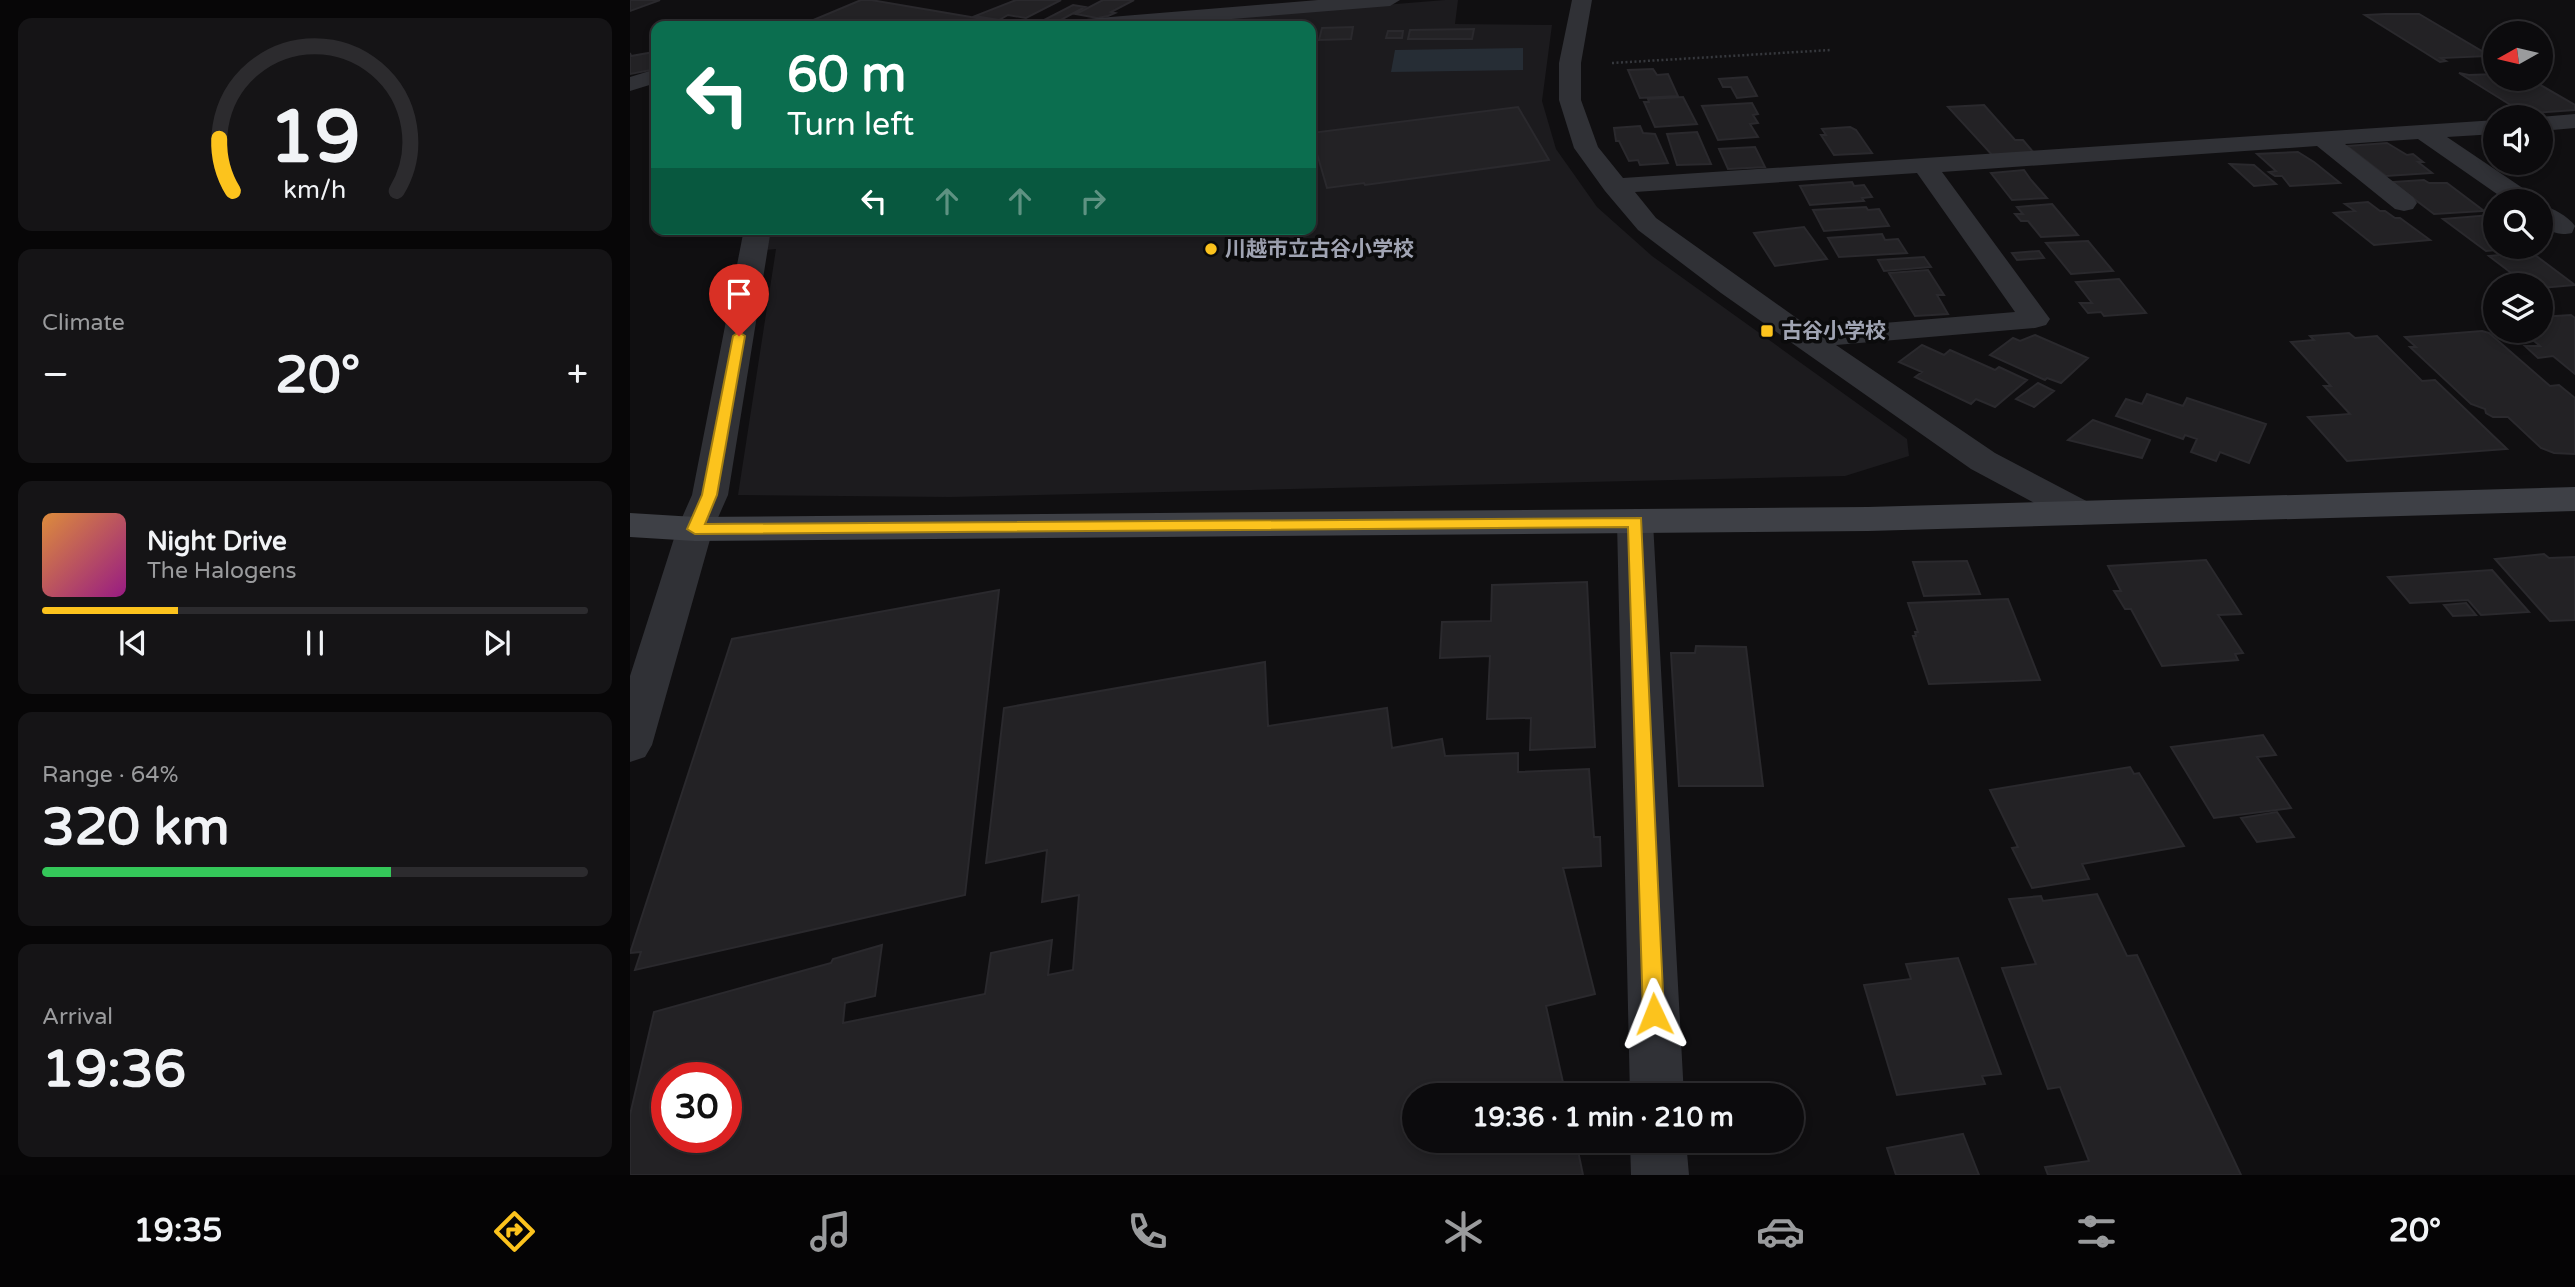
<!DOCTYPE html>
<html lang="en">
<head>
<meta charset="utf-8">
<style>
  body { margin:0; font-family:"Varela Round","Noto Sans JP",sans-serif; background:#151416; color:#f1f3f6; height:100vh; display:flex; flex-direction:column; font-size:26px; white-space:nowrap }
  * { box-sizing:border-box; margin:0 }
  p { font-size:23px; color:#9a9b9d }
  .icon { flex:none; width:38px; height:38px; fill:none; stroke:currentColor; stroke-width:2; stroke-linecap:round; stroke-linejoin:round }
  .map { position:relative; flex:1; overflow:hidden }
  .drawer { display:flex; flex-direction:column; gap:18px; padding:18px; background:#070607; width:630px }
  .drawer>* { flex:none }
  .top-card { position:absolute; left:21px; top:21px; width:665px; height:214px; border-radius:14px; box-shadow:0 4px 10px #0003,0 0 0 2px #2c2b2e; background:#0b6e4f; color:#fff; overflow:hidden }
  .needle { width:46px; rotate:262deg }
  .controls { position:absolute; left:1853px; top:21px; display:grid; gap:14px }
  .controls a { display:grid; place-items:center; width:70px; height:70px; border-radius:50%; background:#0c0b0d; box-shadow:0 4px 10px #0003,0 0 0 2px #2c2b2e; font-size:35px }
  .speed { position:absolute; left:21px; top:1062px; display:flex; gap:14px; font-size:35px; font-weight:700; text-align:center }
  .speed>* { display:grid; place-content:center; width:91px; height:91px; border-radius:50%; background:#0c0b0d; box-shadow:0 4px 10px #0003,0 0 0 2px #2c2b2e; line-height:1 }
  .speed .limit { border:10px solid #d22; background:#fff; color:#111 }
  .pin { position:absolute; display:grid; place-items:center; width:60px; height:60px; color:#fff; margin:-72px -30px; border-radius:50% 50% 50% 0; rotate:-45deg; box-shadow:0 0 7px #0007 }
  .pin .icon { rotate:45deg }
  .me { position:absolute; width:77px; margin:-38px; rotate:358deg; stroke-linejoin:round; filter:drop-shadow(0 0 5px #0008) }
  .turn { display:flex; align-items:center; gap:24px; height:147px; padding:0 21px; font-size:32px }
  .turn .icon { width:91px; height:91px; stroke-width:2.5 }
  .turn b { display:block; font-size:49px; line-height:60px }
  .lanes { display:flex; align-items:center; height:66px; padding:0 21px; background:#0003; justify-content:center; gap:35px; direction:ltr }
  .lanes .off { opacity:.35 }
  .big { font-size:52px; font-weight:700; line-height:1.1 }
  .drawer .widget { flex:1; display:flex; flex-direction:column; justify-content:center; gap:10px; min-width:0; padding:0 24px; border-radius:14px; background:#151416 }
  .drawer .dial { align-items:center; gap:0 }
  .dial svg { height:182px; overflow:visible; fill:none; stroke:#2c2b2e; stroke-width:7; stroke-linecap:round; text-anchor:middle }
  .dial text { fill:#f1f3f6; stroke:none }
  .song { display:flex; align-items:center; gap:21px }
  .cover { width:84px; height:84px; border-radius:10px; background:linear-gradient(135deg,hsl(30 70% 55%),hsl(310 70% 35%)) }
  .played { height:7px; border-radius:4px; background:linear-gradient(90deg,#fcc31d 25%,#2c2b2e 25%) }
  .keys { display:flex; justify-content:space-around; direction:ltr }
  .heat { display:flex; justify-content:space-between; align-items:center; font-size:38px; direction:ltr }
  .charge { height:10px; border-radius:5px; background:linear-gradient(90deg,#34c759 64%,#2c2b2e 0) }
  .trip { position:absolute; left:772px; top:1083px; width:402px; height:70px; border-radius:35px; background:#0c0b0d; box-shadow:0 4px 10px #0003,0 0 0 2px #2c2b2e; font-weight:700; line-height:70px; text-align:center }
  .menu { display:flex; height:112px; justify-content:space-around; align-items:center; background:#050405; color:#9a9b9d }
  .menu .icon { width:49px; height:49px }
  .menu .selected { color:#fcc31d }
  .menu b { font-size:32px; color:#f1f3f6 }
  main { display:flex; flex:1; min-height:0 }
  .map>svg:first-child { display:block }
</style>
</head>
<body>
<main>
<section class="drawer">
<div class="widget dial"><svg viewBox="0 0 100 80">
<path d="M14 69A42 42 0 1 1 86 69"/>
<path d="M14 69A42 42 0 0 1 8 46" stroke="#fcc31d"/>
<text x="50" y="56" font-size="32" font-weight="700">19</text>
<text x="50" y="72" font-size="11">km/h</text>
</svg></div>
<div class="widget"><p>Climate</p>
<div class="heat"><a>−</a><b class="big">20°</b><a>+</a></div>
</div>
<div class="widget">
<div class="song"><i class="cover"></i><div><b>Night Drive</b><p>The Halogens</p></div></div>
<div class="played"></div>
<div class="keys"><svg class="icon" aria-label="previous" viewBox="0 0 24 24"><path d="M18 5L8 12l10 7zM5 5v14"/></svg><svg class="icon" aria-label="pause" viewBox="0 0 24 24"><path d="M8 5v14M16 5v14"/></svg><svg class="icon" aria-label="next" viewBox="0 0 24 24"><path d="M6 5l10 7-10 7zM19 5v14"/></svg></div>
</div>
<div class="widget"><p>Range · 64%</p><b class="big">320 km</b><div class="charge"></div></div>
<div class="widget"><p>Arrival</p><b class="big">19:36</b></div>
</section>
<div class="map">
<svg width="1945" height="1175" viewBox="0 0 1945 1175">
  <rect width="100%" height="100%" fill="#100f11"/>
  <path fill="#1c1b1e" d="M815,0H828L825,24L922,25L912,101L926,149L967,207L1022,256L1277,439L1279,456L1215,476L320,497L108,495L146,249L135,250L139,229H681V26H493Z"/>
  <path fill="#262d35" d="M893,48V70L761,72L765,50Z"/>
  <path fill="#232225" stroke="#2a292d" stroke-width="2" fill-rule="evenodd" d="M0,0H30L0,11Z
    M231,0H241L370,22L362,26H205L181,21Z
    M386,0H431L396,18L378,15L369,20L345,16Z
    M473,0H504L481,12L485,13L478,16L467,18L446,14Z
    M443,5L455,7L427,22L414,20Z
    M1755,14H1789L1860,56L1811,58L1816,61L1810,62L1735,15Z
    M723,27L721,39L689,40L692,28Z
    M844,29L842,39H778L780,30Z
    M758,31H773L772,38H756Z
    M24,52L26,69L0,74V53L1,56Z
    M1023,69L1027,75L1038,74L1048,96L1010,98L998,70Z
    M1829,73L1839,75L1866,74V79H1900L1945,105V110L1901,113L1906,116L1900,117Z
    M1117,77L1127,96L1107,98L1101,87H1093L1089,79Z
    M1053,97L1067,124L1025,127L1014,102H1019L1018,99Z
    M1122,103L1128,114L1123,115L1128,123L1120,124L1128,137L1088,140L1072,106Z
    M1354,105L1385,140H1393L1404,153L1363,156L1318,107Z
    M888,107L919,160L735,185L734,183L697,188L681,133Z
    M1010,126L1013,133L1025,134L1038,163L1010,165L1008,160L999,161L989,141H986L984,128Z
    M1220,127L1226,130L1242,153L1204,155L1191,135H1196L1192,129Z
    M1067,132L1081,164L1047,165L1037,134Z
    M1757,143L1777,155L1783,154L1793,162H1788L1802,173L1756,176L1717,146Z
    M1125,147L1135,167L1098,169L1089,149Z
    M1668,152L1684,162L1710,183L1660,186L1652,176H1645L1639,172L1646,171L1627,154Z
    M1600,164L1624,165L1646,184L1624,186Z
    M1394,170L1401,180L1417,198L1382,200L1361,173Z
    M1794,180L1799,183H1817L1854,211L1804,214L1762,182Z
    M1222,182L1224,186L1234,185L1242,197L1232,198L1234,201L1180,205L1170,186Z
    M1738,202L1750,211H1755L1765,218H1770L1800,240L1744,245L1704,213L1725,211L1715,204Z
    M1422,204L1448,235L1411,237L1398,221H1391L1385,214H1393L1387,207Z
    M1236,207L1238,210L1249,209L1259,226L1194,231L1183,210Z
    M1861,215L1866,218V247H1900L1856,251L1813,219Z
    M1174,227L1197,259L1145,266L1124,233Z
    M1252,234L1255,240L1268,239L1277,253L1209,257L1198,238Z
    M1458,241L1483,271L1441,274L1416,243Z
    M1409,251L1414,258L1387,260L1382,253Z
    M1901,252L1945,285L1911,288V285H1897L1859,256Z
    M1294,257L1301,267L1254,271L1248,260Z
    M1298,270L1314,295H1307L1318,314L1285,316L1259,273Z
    M1489,279L1516,313L1474,316L1471,312L1458,313L1450,303H1462L1446,282Z
    M1941,315L1945,318V374L1923,356L1908,358L1895,346H1910L1892,331H1911V317Z
    M1852,331L1859,333L1920,386L1929,385L1945,398V454L1924,453L1911,448L1878,417H1863L1856,413L1855,409L1841,404L1780,347H1786L1775,337Z
    M1719,333L1725,338L1747,336L1792,381L1805,380L1877,449L1717,461L1678,417L1720,414L1694,386H1701L1661,342L1684,340L1680,336Z
    M1405,335L1458,358L1431,383L1417,378L1415,380L1360,355L1383,338L1390,341Z
    M1292,345L1314,355L1320,350L1365,370L1369,367L1397,380L1365,407L1346,399L1341,404L1285,377L1292,372L1269,362Z
    M1408,383L1424,391L1404,407L1386,399Z
    M1517,394L1553,406L1557,398L1636,424L1619,463L1590,452L1586,461L1561,452L1567,439L1555,435L1553,439L1486,416L1496,399L1512,404Z
    M1463,420L1520,440L1512,458L1438,440Z
    M1914,554L1919,558L1945,557V620L1920,621L1865,559Z
    M1576,560L1611,614L1588,615L1613,653L1605,654L1608,660L1532,666L1501,609H1495L1484,591H1491L1478,566Z
    M1337,561L1350,594L1294,596L1283,562Z
    M1862,570L1899,612L1851,615L1838,600L1780,603L1758,577Z
    M957,582L965,747L900,750L901,718L857,719L860,656L810,658L812,622L861,621L862,585Z
    M369,590L335,895L5,970L11,952L0,953L102,639Z
    M1378,599L1410,680L1299,684L1283,636H1286L1285,632H1288L1278,603Z
    M1836,603L1846,615L1823,616L1814,605Z
    M1066,646L1116,647L1133,786H1049L1041,653H1065Z
    M635,662L638,726L757,708L762,748L812,739L815,756L888,753V772L959,769L964,837H970L971,866L933,868L965,994L916,1006L936,1096H784V1141H946L953,1175H0V1115L24,1012L201,963L203,959L252,945L245,996L215,1003L213,1023L355,994L361,953L422,940L418,975L443,970L449,895L412,902L417,850L356,863L374,708ZM37,1078H96V1138H37Z
    M1633,735L1646,755L1627,757L1661,808L1584,818L1541,747Z
    M1500,767L1504,774L1509,773L1554,846L1452,864L1459,879L1402,888L1382,848L1388,847L1360,790Z
    M1647,812L1664,837L1627,842L1611,818Z
    M1467,894L1497,956L1507,955L1611,1175H1418L1415,1167L1459,1161L1430,1087L1418,1089L1372,968L1406,964L1379,899L1411,896L1413,901Z
    M1328,958L1371,1074L1352,1076L1355,1084L1267,1095L1234,985L1281,979L1276,964Z
    M1333,1134L1349,1175H1266L1257,1148Z"/>
  <g fill="none" stroke-linecap="round" stroke-linejoin="round">
    <path stroke="#36383d" stroke-width="2.5" stroke-dasharray="2 2.5" stroke-linecap="butt" d="M982,63L1201,50"/>
    <path fill="#303136" fill-rule="evenodd" d="M688,0H770L760,6L515,26H434L437,22L444,20Z
      M942,0H962L951,63V100L968,147L993,178L1866,120V134L1817,137L1903,195L1907,201H1877L1788,139L1715,144L1783,197L1787,203L1783,209L1774,211L1765,209L1687,146L1312,172L1420,319L1416,325L1405,328L1206,345L1365,453L1464,505L1469,513L1464,521L1451,525L1438,521L1341,469L1091,293L1008,230L975,191L944,148L929,100V63ZM1287,173L1385,312L1182,329L1026,218L1005,192Z
      M26,69V83L0,91V77Z
      M1945,114V128L1911,131L1910,117Z
      M1911,205C1923,208 1938,216 1945,226L1942,233C1928,236 1922,232 1911,225Z
      M114,229H141L98,495L83,529L22,745L15,757L0,762V676L47,529L62,495Z
      M1005,510L1018,513L1023,522L1054,1096H1000L987,522L992,513Z
      M1000,1141H1056L1059,1175H1001Z"/>
    <path fill="#3e4046" fill-rule="evenodd" d="M1945,487V511L1238,531L65,541L0,537V513L65,517L1238,507Z"/>
  </g>
  <path fill="#fcc31d" stroke="#a47f13" stroke-width="2" d="M109,332L115,336L87,495L75,524L1011,518L1034,1014L1031,1021L1024,1024L1016,1021L1013,1014L998,527L65,534L57,529L72,495L103,336Z"/>
  <g fill="#fcc31d" stroke="#0b0b0c" stroke-width="2.5">
    <circle cx="581" cy="249" r="7"/>
    <rect x="1130" y="324" width="14" height="14" rx="3.5"/>
  </g>
  <g text-anchor="middle" stroke-width="7" stroke-linejoin="round" paint-order="stroke">
    <g font-size="21" font-weight="bold" fill="#a0a4b3" stroke="#0b0b0c" text-anchor="start">
      <text x="595" y="256">川越市立古谷小学校</text>
      <text x="1151" y="338">古谷小学校</text>
    </g>
  </g>
</svg>
<div class="controls">
<a><svg class="needle" viewBox="-14 -14 28 28"><path d="M0-13l5 13h-10z" fill="#e53935"/><path d="M0 13l5-13h-10z" fill="#9a9b9d"/></svg></a>
<a><svg class="icon" aria-label="sound" viewBox="0 0 24 24"><path d="M4 9h4l5-4v14l-5-4H4zM17 9q2 3 0 6"/></svg></a>
<a><svg class="icon" aria-label="search" viewBox="0 0 24 24"><circle cx="10" cy="10" r="6"/><path d="M15 15l6 6"/></svg></a>
<a><svg class="icon" aria-label="layers" viewBox="0 0 24 24"><path d="M12 4l9 5-9 5-9-5zM3 14l9 5 9-5"/></svg></a>
</div>
<div class="speed"><div class="limit">30</div></div>
<div class="pin" style="left:109px;top:336px;background:#d93025"><svg class="icon" aria-label="arrive" viewBox="0 0 24 24"><path d="M6 21V4h12l-3 4 3 4H6"/></svg></div>
<svg class="me" style="left:1024px;top:1014px" viewBox="-20 -20 40 40"><path d="M0-17L14 15 0 8-14 15z" fill="#fcc31d" stroke="#fff" stroke-width="4"/></svg>
<div class="trip">19:36 · 1 min · 210 m</div>
<div class="top-card">
<div class="turn"><svg class="icon" aria-label="left" viewBox="0 0 24 24"><path d="M17 20v-9H6M10 6l-5 5 5 5"/></svg><div><b>60 m</b>Turn left</div></div>
<div class="lanes"><svg class="icon" aria-label="left" viewBox="0 0 24 24"><path d="M17 20v-9H6M10 6l-5 5 5 5"/></svg><svg class="icon off" aria-label="ahead" viewBox="0 0 24 24"><path d="M12 20V5M6 11l6-6 6 6"/></svg><svg class="icon off" aria-label="ahead" viewBox="0 0 24 24"><path d="M12 20V5M6 11l6-6 6 6"/></svg><svg class="icon off" aria-label="right" viewBox="0 0 24 24"><path d="M7 20v-9h11M14 6l5 5-5 5"/></svg></div>
</div>
</div>
</main>
<nav class="menu">
<b>19:35</b>
<svg class="icon selected" aria-label="directions" viewBox="0 0 24 24"><path d="M12 3l9 9-9 9-9-9zM9 14v-3h6M13 9l2 2-2 2"/></svg>
<svg class="icon" aria-label="music" viewBox="0 0 24 24"><path d="M9 18V5l10-2v13"/><circle cx="6" cy="18" r="3"/><circle cx="16" cy="16" r="3"/></svg>
<svg class="icon" aria-label="phone" viewBox="0 0 24 24"><path d="M5 4h4l2 5-3 2q2 4 5 5l2-3 5 2v4C11 20 4 13 5 4z"/></svg>
<svg class="icon" aria-label="climate" viewBox="0 0 24 24"><path d="M12 3v18M4 7l16 10M4 17L20 7"/></svg>
<svg class="icon" aria-label="car" viewBox="0 0 24 24"><path d="M5 17H2v-5l4-1 3-4h7l3 4 3 1v5h-3M9 17h6M6 11h13"/><circle cx="7" cy="17" r="2"/><circle cx="17" cy="17" r="2"/></svg>
<svg class="icon" aria-label="filters" viewBox="0 0 24 24"><path d="M4 7h16M4 17h16"/><circle cx="9" cy="7" r="2"/><circle cx="15" cy="17" r="2"/></svg>
<b>20°</b>
</nav>
</body>
</html>
